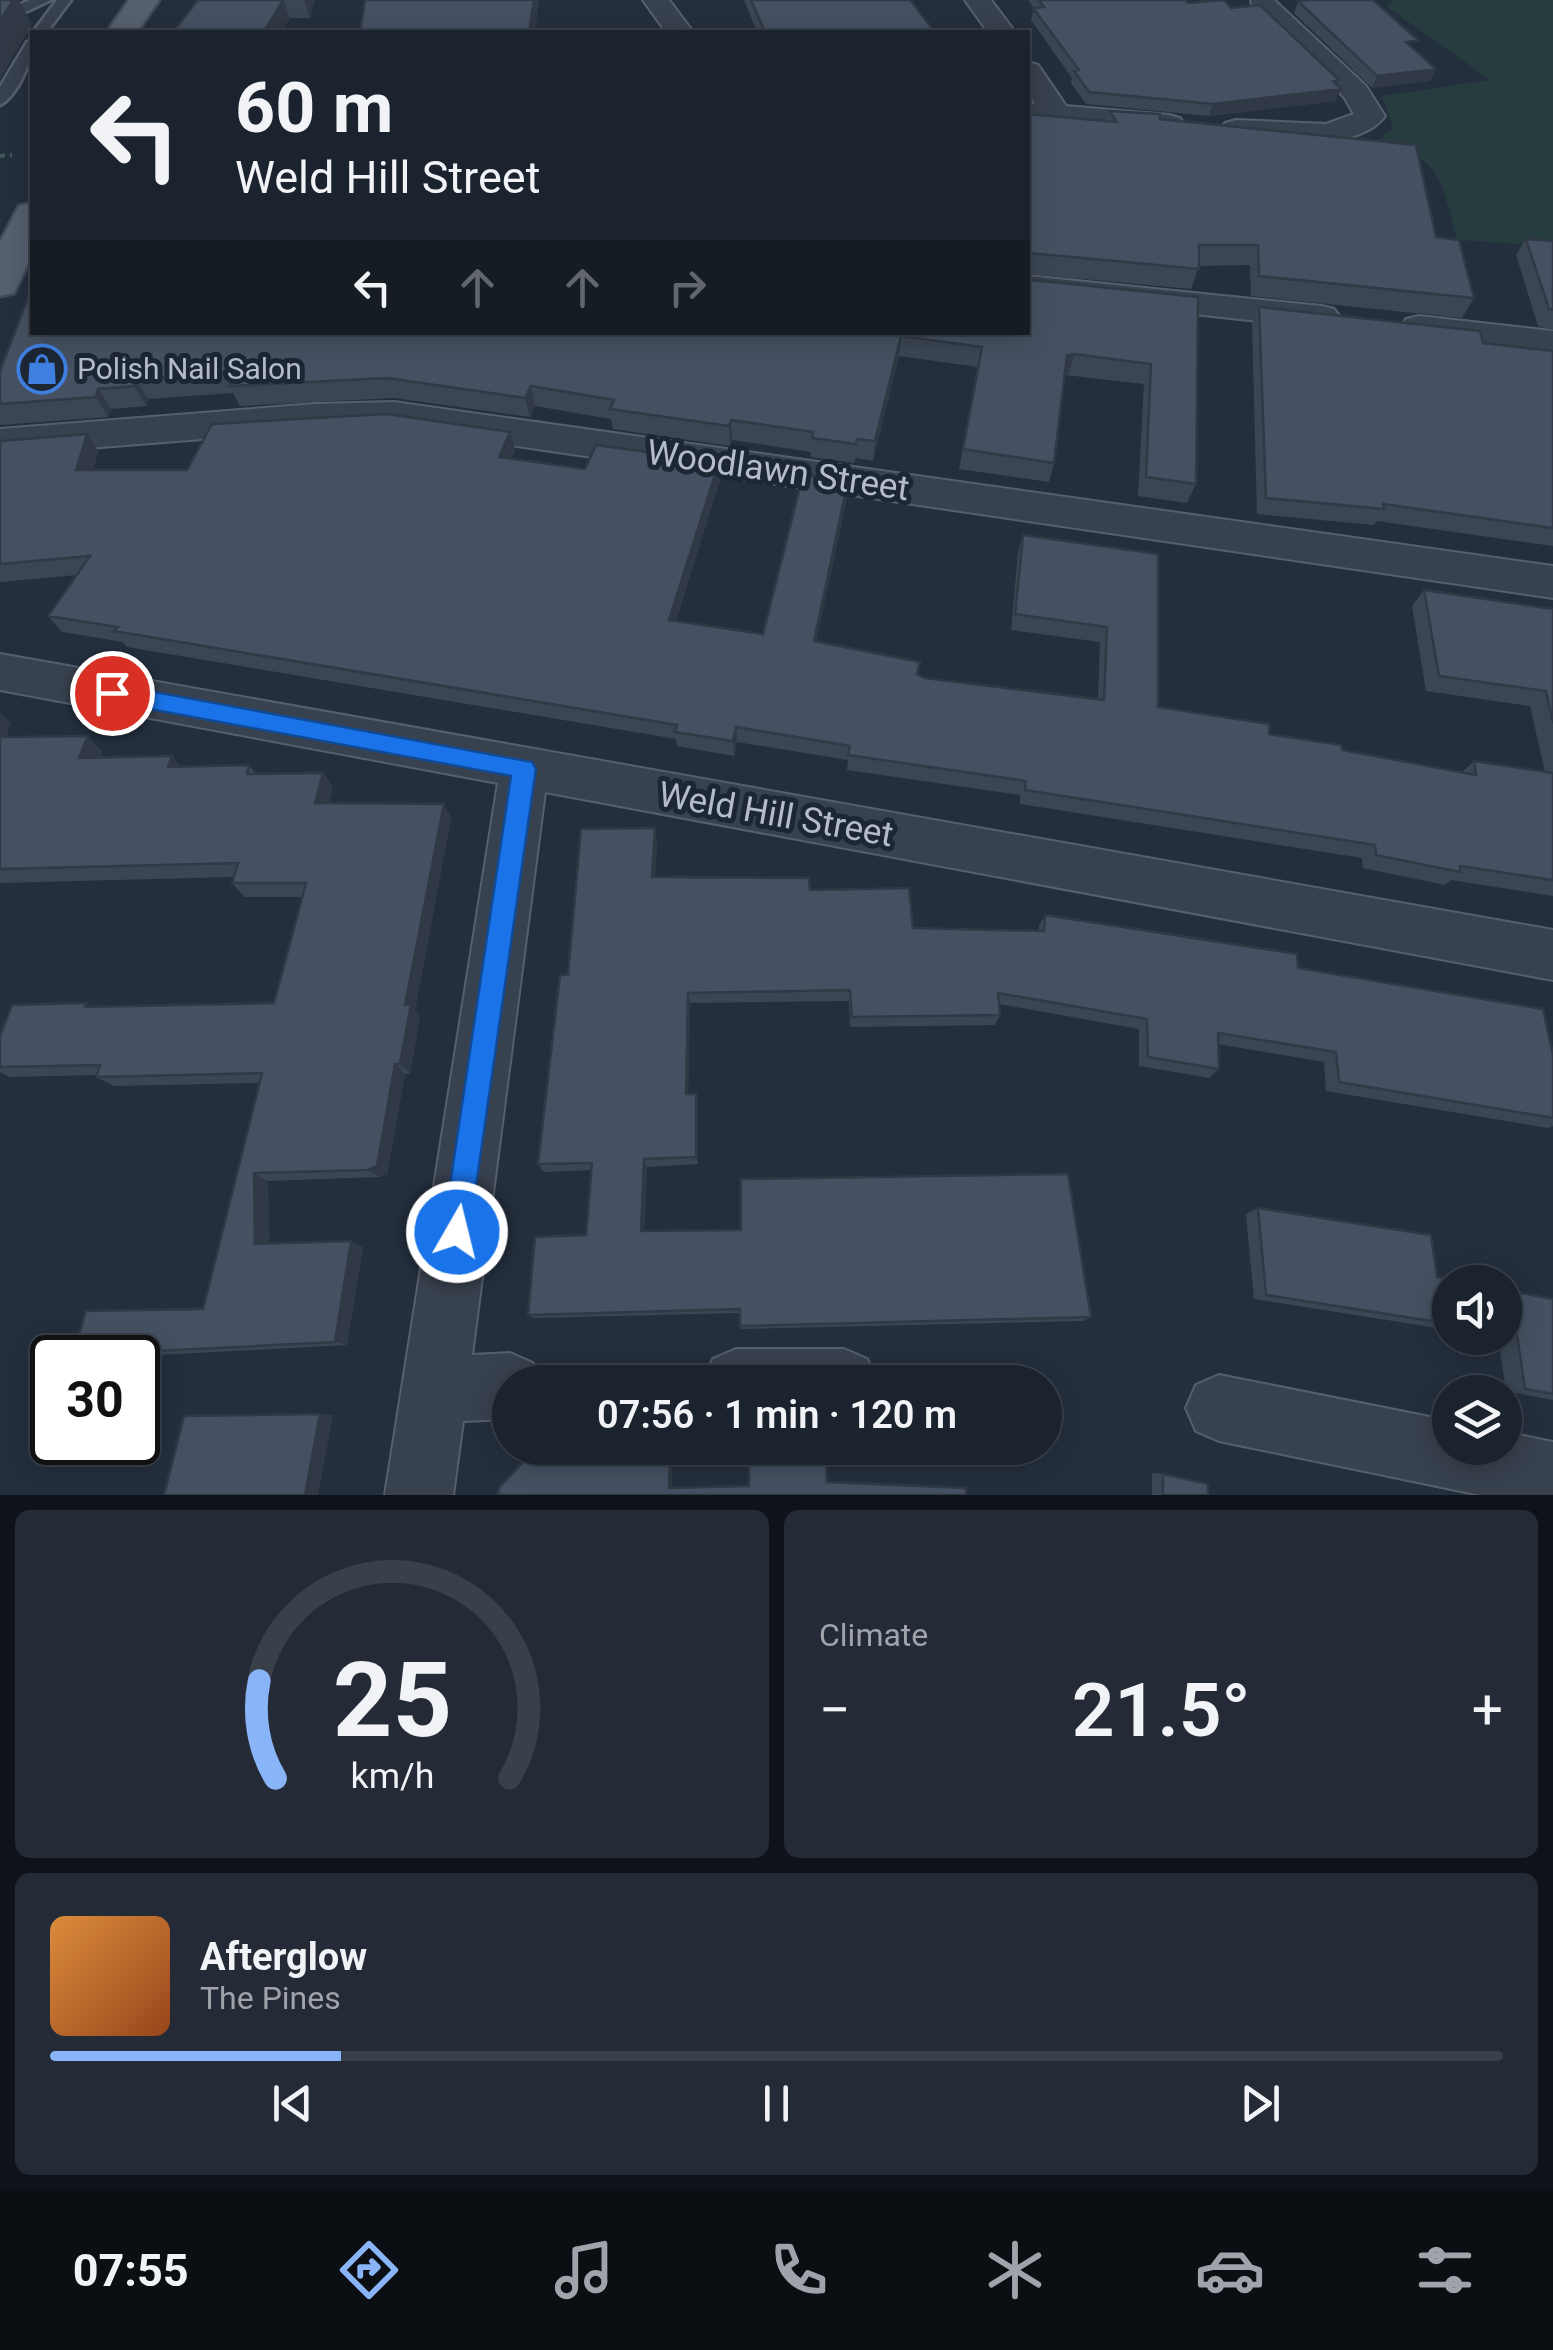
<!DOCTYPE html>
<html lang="en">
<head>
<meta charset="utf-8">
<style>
  body { margin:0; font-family:Roboto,sans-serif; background:#242b36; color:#f1f3f6; height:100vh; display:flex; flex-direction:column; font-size:38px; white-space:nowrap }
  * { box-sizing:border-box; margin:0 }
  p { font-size:32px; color:#a0a4aa }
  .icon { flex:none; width:55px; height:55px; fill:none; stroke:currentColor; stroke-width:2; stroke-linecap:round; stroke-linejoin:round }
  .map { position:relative; height:1495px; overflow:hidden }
  .side { display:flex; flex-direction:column; gap:15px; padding:15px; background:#0f1319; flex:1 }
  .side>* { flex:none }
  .banner { position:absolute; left:30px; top:30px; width:1000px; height:305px; border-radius:0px; box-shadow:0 5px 25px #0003,0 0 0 2px #39404a; background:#1b232e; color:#f1f3f6; overflow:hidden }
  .fabs { position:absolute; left:1432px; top:1265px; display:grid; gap:20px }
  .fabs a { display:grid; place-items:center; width:90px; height:90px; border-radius:50%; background:#1b232e; box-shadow:0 5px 25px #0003,0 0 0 2px #39404a; font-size:50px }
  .speed { position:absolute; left:30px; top:1335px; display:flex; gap:20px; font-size:50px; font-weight:700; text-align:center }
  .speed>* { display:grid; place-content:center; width:130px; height:130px; border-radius:50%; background:#1b232e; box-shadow:0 5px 25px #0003,0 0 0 2px #39404a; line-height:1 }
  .speed .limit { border:5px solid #111; border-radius:15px; background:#fff; color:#111 }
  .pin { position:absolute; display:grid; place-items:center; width:85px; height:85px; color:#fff; margin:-42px; border:5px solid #fff; border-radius:50%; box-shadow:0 2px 10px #0007 }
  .me { position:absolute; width:110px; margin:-55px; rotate:8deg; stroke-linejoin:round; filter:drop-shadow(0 0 8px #0008) }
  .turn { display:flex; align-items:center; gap:35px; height:210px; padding:0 40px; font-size:45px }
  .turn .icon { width:130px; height:130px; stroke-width:2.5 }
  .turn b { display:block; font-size:70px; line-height:85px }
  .lanes { display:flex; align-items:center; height:95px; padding:0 40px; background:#0003; justify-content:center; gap:50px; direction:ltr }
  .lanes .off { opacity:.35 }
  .big { font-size:75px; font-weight:600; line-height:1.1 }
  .side .tile { flex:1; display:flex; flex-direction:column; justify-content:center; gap:15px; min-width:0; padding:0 35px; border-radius:15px; background:#242b36 }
  .side .dial { align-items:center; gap:0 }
  .dial svg { height:260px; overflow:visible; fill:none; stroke:#39404a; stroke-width:7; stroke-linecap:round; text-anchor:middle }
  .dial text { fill:#f1f3f6; stroke:none }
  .song { display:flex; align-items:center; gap:30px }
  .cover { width:120px; height:120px; border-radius:15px; background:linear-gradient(135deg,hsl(30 70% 55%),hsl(20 70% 35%)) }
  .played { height:10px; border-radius:5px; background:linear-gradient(90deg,#8ab4f8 20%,#39404a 20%) }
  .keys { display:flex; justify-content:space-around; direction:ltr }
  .heat { display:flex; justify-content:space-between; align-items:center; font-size:55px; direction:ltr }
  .side .tiles { flex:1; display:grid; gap:15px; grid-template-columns:1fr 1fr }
  .tile:last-child { grid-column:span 2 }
  .trip { position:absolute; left:492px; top:1365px; width:570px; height:100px; border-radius:50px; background:#1b232e; box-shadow:0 5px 25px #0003,0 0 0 2px #39404a; font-weight:600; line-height:100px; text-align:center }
  .menu { display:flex; height:160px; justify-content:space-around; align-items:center; background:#0b0e12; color:#a0a4aa }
  .menu .icon { width:70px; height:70px }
  .menu .selected { color:#8ab4f8 }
  .menu b { font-size:45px; color:#f1f3f6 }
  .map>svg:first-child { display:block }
</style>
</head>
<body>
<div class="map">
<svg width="1553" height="1495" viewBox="0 0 1553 1495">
  <rect width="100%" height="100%" fill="#242f3e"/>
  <path fill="#263c3f" d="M1394,0H1553V246L1458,240C1438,178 1447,163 1379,140L1393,128L1382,96L1490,80L1386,6Z"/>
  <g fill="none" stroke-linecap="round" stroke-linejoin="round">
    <g stroke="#565f6c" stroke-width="5">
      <path id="service" d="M30,0H51L0,24V13Z
        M57,0H71L47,32H33Z
        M32,41C33,60 18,95 0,105V87L27,42Z"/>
    </g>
    <g stroke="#565f6c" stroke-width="4">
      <path id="minor" d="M643,0H669L693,32H666Z
        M965,0H991L1015,32H988Z
        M1251,0H1274L1366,86L1385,116C1358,153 1265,145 1225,135L1221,129L1225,123L1236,120L1326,124L1354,114L1344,97L1253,9Z
        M1028,62L1038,65L1066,106L1169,115L1180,118L1184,124L1180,130L1169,133L1028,121V103L1035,104L1028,92Z
        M1028,276L1322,306L1334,309L1340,317L1334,325L1322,328L1028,296Z
        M1419,316L1553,331V353L1406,335L1401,327L1406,319Z
        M394,402L1553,566V598L394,428L315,430L0,455V429L315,404Z
        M0,654L1553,930V980L545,792L472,1355L510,1353L533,1363L541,1382H510V1419L463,1421L453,1495H385L498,783L0,690Z
        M736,1349H844L867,1359L877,1382H703L713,1359Z
        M1219,1375L1450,1421V1448H1505V1432L1553,1442V1495H1480L1219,1441L1196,1431L1186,1408L1196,1385Z"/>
    </g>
    <g stroke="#414a57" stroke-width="5">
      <path id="primary" d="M129,0H159L137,32H107Z
        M32,203V255L14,293L0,296V242L19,206Z"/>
    </g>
    <path stroke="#44595c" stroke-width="4" stroke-dasharray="5 5" stroke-linecap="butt" d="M0,156L12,155"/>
    <use href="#service" fill="#38414e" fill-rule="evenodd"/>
    <use href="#minor" fill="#38414e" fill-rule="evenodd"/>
    <use href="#primary" fill="#56606e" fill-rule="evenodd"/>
  </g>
  <path fill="#3b4654" d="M198,0H315L310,18H290Z
    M744,0H910L935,32H757Z
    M1028,0H1185L1188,3L1231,8L1337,85L1336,101L1209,116L1086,104L1071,83L1072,78L1031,20L1034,8Z
    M1298,1L1414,49L1436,69L1430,81L1372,88L1294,13Z
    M1109,111L1160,119L1436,237L1474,298L1462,318L1251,296L1250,265L1199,266L1191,289L1029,274L1032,280L1198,297L1196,484L1187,503L1138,496L1144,384L1065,375L1054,463L1049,482L959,469L978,367L899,356L873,461L856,458L854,463L811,457V452L732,440L730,446L613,429L611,419L535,406L530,417L394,398L240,406L233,393L148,399L146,406L111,409L108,417L1,425L0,423V371L32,287L1028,332V114L1107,121Z
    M1526,239L1553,241V330L1538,326L1516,255Z
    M1259,307L1483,343L1551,350L1553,348V546L1377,521L1374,525L1257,514L1252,324Z
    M87,434L98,451L93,470H187L515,450L511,459L585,469L720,480L676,621L763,634L847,498L816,642L917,674L925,678L1098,699L1100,642L1011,630L1018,552L1023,535L1158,554V707L1342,750L1462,772L1474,761L1545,772L1530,706L1426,691L1412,606L1424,590L1553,609V896L1451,880L1445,885L1363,868L1362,858L1020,804V795L847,770L848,760L737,742L734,756L677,746L676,739L127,647L123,642L62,632L48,616L77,575L0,582V441Z
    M0,713L11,723L6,737L102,751L100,758L181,767L249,765L256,774L323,773L333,788L329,803L444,804L451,818L415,1010L420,1016L410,1074H405L387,1174L379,1177L268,1181L269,1243L363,1247L347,1345L99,1358L73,1355L203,1309L260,1083L114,1086L96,1077L97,1075L9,1077L0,1072V1036L93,1007L274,1003L302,897H245L232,883L234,877L0,883Z
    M657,841L655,877L810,890L913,928L1039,931V926L1045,915L1298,968L1553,1118V1126L1548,1128L1326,1091L1324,1062L1218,1044L1219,1069L1209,1078L1139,1066V1029L999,1004L1000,1015L995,1025L850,1027L849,1001L690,1003L688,1094H696L698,1102V1164L647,1167L644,1231L1091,1317L1083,1321L741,1329L740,1313L534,1318L528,1315L586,1235L592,1170L544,1172L538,1164L568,975Z
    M1258,1208L1450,1282V1330L1254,1299L1246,1214Z
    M1505,1290L1553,1299V1400L1506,1391L1498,1338H1494H1505Z
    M1152,1473L1163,1474L1208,1495H1152Z"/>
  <path fill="#303945" d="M13,0H19L32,25L0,79V21Z
    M283,0L290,18L282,32H264Z
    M304,0H315L310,18Z
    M534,0H539L535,32H529Z
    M1436,69L1430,81L1372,88L1377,76Z
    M1339,80L1335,89H1341L1336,101L1209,116L1213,104Z
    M901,336L899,356L873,461L875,441Z
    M1074,354L1069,374L1062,375L1067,355Z
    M136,379L148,399L146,406L134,386Z
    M531,386L535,406L530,417L525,398Z
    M98,389L111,409L108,417L96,397Z
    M731,420L732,440L730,446L729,426Z
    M510,432L515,450L503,474L499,457Z
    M87,434L98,451L88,487L76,470Z
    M719,462L720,480L671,636L669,620Z
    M848,481L847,498L813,657L814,641Z
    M0,713L11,723L1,752L0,751Z
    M736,727L737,742L734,756L733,741Z
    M88,736L102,751L94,773L79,758Z
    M172,756L185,771L168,767Z
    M323,773L333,788L325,817L315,803Z
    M444,804L451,818L415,1010L420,1016L410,1074L400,1064L405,1005Z
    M655,828L657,841L655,889L652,877Z
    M688,993L690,1003L688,1103L686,1094Z
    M395,1064L405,1074L387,1174L379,1177L368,1170Z
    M696,1094L698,1102V1164L696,1157Z
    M644,1159L647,1167L644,1237L641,1231Z
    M254,1173L268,1181L270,1249L255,1244Z
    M351,1241L363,1247L347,1345L335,1342Z
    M320,1414L333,1415L318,1495H305Z
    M670,1456H673L672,1487L669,1488Z"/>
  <path fill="#455162" stroke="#303945" stroke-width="2.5" d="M0,0H13L0,21Z
    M198,0H283L264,32H173Z
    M365,0H534L529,32H360Z
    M751,0H910L935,32H765Z
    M1039,0H1185L1188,3L1224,0L1231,8L1260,5L1339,80L1333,81L1341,89L1213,104L1089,92L1074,71L1079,70L1033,8L1044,7Z
    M1311,0H1373L1418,40L1406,42L1436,69L1377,76L1298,1Z
    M1109,111L1160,114V119L1416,145L1436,237L1459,240L1474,298L1259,276L1258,245H1199V269L1030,253L1029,276L1032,280L1198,297L1196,484L1146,477L1151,364L1074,354L1067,355L1054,463L963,449L982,347L901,336L875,441L857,439L856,444L812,438L813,432L731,420L729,426L610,409L614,400L531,386L525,398L387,378L229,386L237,372L136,379L134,386L98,389L96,397L0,404V371L32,287V332H1028V114L1117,122Z
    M1526,239L1553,241V310L1549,309Z
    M1259,307L1480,331L1483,343L1553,351V528L1383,504L1384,509L1266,498Z
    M387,414L510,432L499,457L585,469L596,445L719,462L669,620L763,634L803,475L848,481L814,641L920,662L917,674L925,678L1104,700L1107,627L1015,614L1023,535L1158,554V707L1269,724V734L1341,745L1342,750L1476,775L1474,761L1553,773V880L1460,866V872L1376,855L1375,845L1025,790L1026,781L848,755L850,746L736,727L733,741L675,732L677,725L114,631L118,627L48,616L90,556L0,564V441L87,434L76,470H187L212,424Z
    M1424,590L1553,609V723L1546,691L1439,676Z
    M88,736L79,758L172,756L168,767L249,765L247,774L323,773L315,803L444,804L405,1005L411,1004L400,1064H395L377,1166L368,1170L254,1173L255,1244L351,1241L335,1342L73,1355L86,1311L203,1309L262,1073L96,1077L100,1065L0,1067V1036L12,1005L87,1003L85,1007L274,1003L306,883H232L238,863L0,869V737Z
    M655,828L652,877L809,878L810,890L909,888L913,928L1044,931L1045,915L1297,954L1298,968L1543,1009L1553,1055V1118L1339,1082L1336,1052L1218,1033L1219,1069L1148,1057L1147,1019L998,993L1000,1015L852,1017L850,990L688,993L686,1094H696V1157L644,1159L641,1231L741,1230V1179L1068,1174L1091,1317L740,1326V1309L528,1315L535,1237L586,1235L592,1163L538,1164L560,975H568L581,829Z
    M1258,1208L1431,1235L1437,1277L1465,1282H1450V1324L1266,1295Z
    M1505,1290L1553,1299V1394L1525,1389L1517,1335L1505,1333Z
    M320,1414L305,1495H164L184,1416Z
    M670,1456L669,1488L749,1486V1459L826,1458L827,1482L966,1488V1495H498L499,1488L524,1461Z
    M1163,1474L1208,1484V1495H1163Z"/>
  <path fill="#1a73e8" stroke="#114b97" stroke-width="2.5" d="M112,684L532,762L536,769L468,1242L457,1246L447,1242L443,1232L511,776L112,702L101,693Z"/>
  <defs>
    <g id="shop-ring" transform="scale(2.5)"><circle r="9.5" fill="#1d2633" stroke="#3f7fe0" stroke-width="1.5"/><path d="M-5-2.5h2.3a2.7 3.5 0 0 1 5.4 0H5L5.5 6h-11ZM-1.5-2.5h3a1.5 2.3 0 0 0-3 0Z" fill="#3f7fe0"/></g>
  </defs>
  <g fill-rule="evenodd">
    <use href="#shop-ring" x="42" y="369"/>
  </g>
  <g text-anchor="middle" stroke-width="10" stroke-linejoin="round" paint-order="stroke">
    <g font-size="30" fill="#b4bcc9" stroke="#1d2633" text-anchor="start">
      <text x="77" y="379">Polish Nail Salon</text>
    </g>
    <g font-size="35" fill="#b4bcc9" stroke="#1d2633">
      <text transform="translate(778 470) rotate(8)" y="12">Woodlawn Street</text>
      <text transform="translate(776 814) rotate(10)" y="12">Weld Hill Street</text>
    </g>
  </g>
</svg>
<div class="fabs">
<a><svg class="icon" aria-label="sound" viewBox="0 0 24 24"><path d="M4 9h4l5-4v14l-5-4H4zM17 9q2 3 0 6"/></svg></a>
<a><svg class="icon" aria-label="layers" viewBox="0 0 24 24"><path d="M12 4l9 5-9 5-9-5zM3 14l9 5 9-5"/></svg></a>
</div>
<div class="speed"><div class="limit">30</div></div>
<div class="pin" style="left:112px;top:693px;background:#d93025"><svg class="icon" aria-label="arrive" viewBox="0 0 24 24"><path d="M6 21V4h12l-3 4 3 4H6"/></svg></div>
<svg class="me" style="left:457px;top:1232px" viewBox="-20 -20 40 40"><circle r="17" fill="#1a73e8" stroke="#fff" stroke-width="3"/><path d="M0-11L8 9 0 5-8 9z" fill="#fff"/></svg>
<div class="trip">07:56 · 1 min · 120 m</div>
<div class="banner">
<div class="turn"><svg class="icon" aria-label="left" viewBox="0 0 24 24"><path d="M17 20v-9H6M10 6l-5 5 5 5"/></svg><div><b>60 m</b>Weld Hill Street</div></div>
<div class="lanes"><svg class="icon" aria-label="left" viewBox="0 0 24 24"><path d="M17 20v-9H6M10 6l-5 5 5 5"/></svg><svg class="icon off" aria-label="ahead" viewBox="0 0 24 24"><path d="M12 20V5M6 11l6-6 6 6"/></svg><svg class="icon off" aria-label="ahead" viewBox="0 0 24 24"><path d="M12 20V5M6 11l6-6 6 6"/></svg><svg class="icon off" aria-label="right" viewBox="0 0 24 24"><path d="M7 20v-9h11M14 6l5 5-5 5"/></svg></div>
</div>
</div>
<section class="side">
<div class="tiles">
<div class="tile dial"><svg viewBox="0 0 100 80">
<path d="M14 69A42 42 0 1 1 86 69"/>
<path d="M14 69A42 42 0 0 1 9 39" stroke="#8ab4f8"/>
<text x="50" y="56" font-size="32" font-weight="700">25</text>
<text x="50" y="72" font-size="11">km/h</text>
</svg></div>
<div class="tile"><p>Climate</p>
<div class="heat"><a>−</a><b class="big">21.5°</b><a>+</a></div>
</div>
<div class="tile">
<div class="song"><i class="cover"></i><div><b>Afterglow</b><p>The Pines</p></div></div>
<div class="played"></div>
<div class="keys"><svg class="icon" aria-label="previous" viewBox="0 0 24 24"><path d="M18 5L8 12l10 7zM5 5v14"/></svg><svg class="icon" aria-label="pause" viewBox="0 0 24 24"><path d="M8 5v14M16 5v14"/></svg><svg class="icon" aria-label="next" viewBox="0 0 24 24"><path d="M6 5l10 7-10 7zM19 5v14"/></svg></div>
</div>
</div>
</section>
<nav class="menu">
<b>07:55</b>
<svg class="icon selected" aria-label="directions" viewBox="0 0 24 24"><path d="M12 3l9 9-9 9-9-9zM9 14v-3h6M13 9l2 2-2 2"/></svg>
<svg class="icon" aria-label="music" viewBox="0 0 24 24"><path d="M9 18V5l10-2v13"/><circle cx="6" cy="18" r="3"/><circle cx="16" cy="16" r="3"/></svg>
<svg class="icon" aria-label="phone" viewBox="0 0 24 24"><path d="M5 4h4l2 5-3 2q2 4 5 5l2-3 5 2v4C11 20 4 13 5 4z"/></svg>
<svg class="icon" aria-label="climate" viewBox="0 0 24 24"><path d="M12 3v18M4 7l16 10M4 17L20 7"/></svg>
<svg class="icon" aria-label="car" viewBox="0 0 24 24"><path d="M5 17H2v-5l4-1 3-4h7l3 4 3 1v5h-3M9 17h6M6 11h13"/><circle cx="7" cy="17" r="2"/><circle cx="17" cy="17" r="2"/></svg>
<svg class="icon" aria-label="filters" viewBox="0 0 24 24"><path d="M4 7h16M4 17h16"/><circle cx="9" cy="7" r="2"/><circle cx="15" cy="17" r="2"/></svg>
</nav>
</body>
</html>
